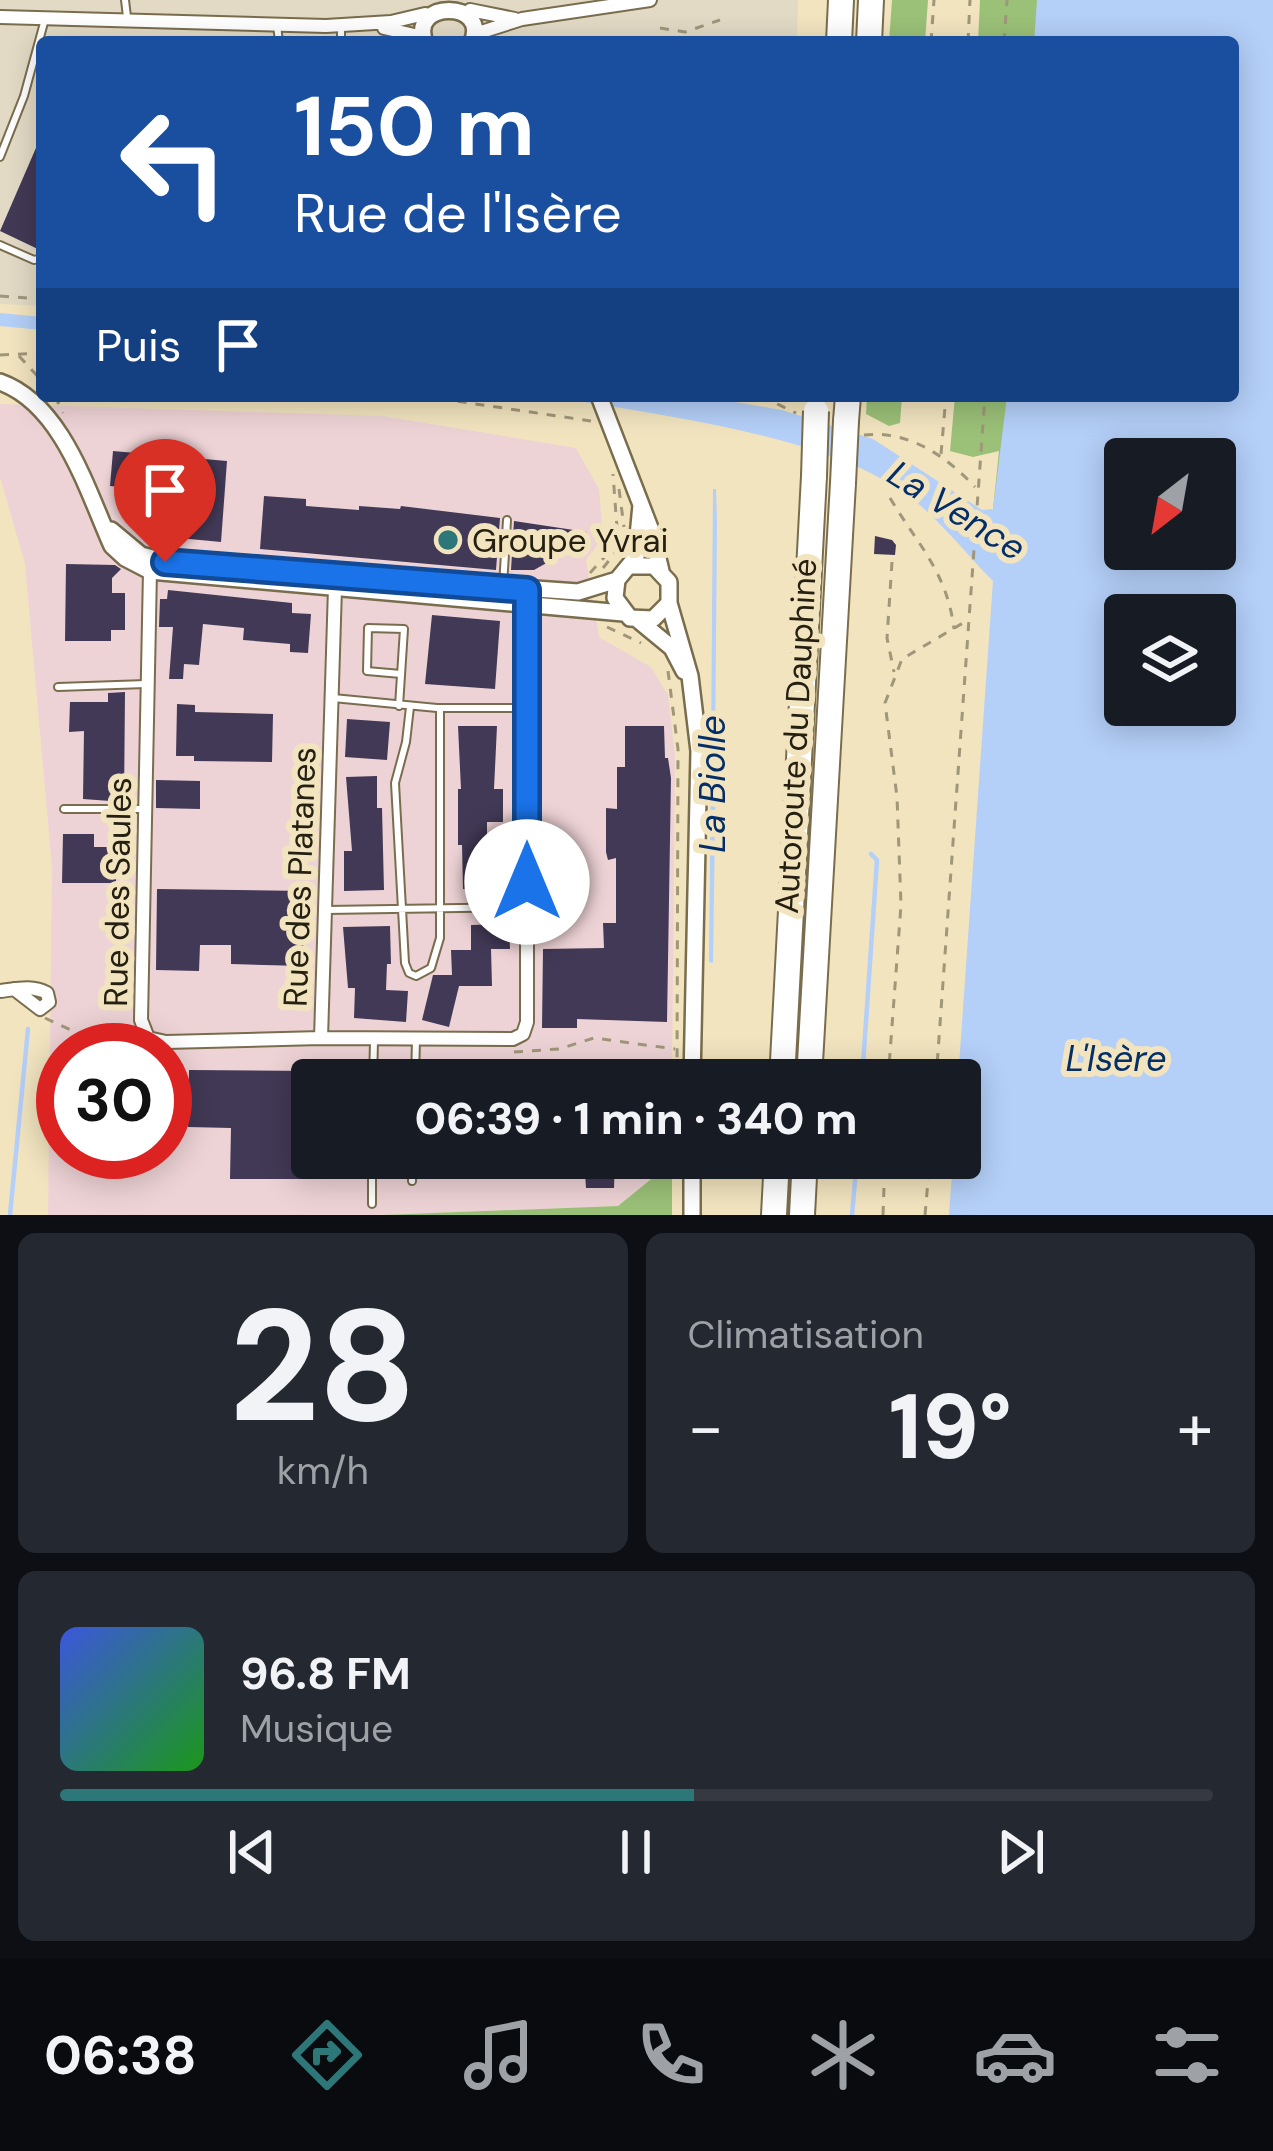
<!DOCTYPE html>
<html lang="fr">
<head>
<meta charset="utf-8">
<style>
  body { margin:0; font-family:"DM Sans",sans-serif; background:#242831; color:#f1f3f6; height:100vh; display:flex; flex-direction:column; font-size:45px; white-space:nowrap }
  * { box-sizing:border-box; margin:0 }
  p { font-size:39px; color:#9ea1a6 }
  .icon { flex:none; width:66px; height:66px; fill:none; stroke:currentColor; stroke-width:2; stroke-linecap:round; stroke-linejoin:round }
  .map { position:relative; height:1215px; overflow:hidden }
  .drawer { display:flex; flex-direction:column; gap:18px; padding:18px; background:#0d0f14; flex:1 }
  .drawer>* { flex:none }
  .guide { position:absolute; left:36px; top:36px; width:1203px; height:366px; border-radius:12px; box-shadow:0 6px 30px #0003; background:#1a4fa0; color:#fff; overflow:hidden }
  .needle { width:78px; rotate:211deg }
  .fabs { position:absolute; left:1104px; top:438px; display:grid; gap:24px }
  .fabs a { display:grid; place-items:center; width:132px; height:132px; border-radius:12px; background:#171b24; box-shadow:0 6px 30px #0003; font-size:60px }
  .speed { position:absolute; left:36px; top:1023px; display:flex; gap:24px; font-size:60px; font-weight:700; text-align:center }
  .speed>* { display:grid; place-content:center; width:156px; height:156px; border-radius:50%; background:#171b24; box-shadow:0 6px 30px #0003; line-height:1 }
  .speed .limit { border:18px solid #d22; background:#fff; color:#111 }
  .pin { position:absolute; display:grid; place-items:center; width:102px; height:102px; color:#fff; margin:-123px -51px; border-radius:50% 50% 50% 0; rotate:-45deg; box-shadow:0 0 12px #0007 }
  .pin .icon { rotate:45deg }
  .me { position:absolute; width:132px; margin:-66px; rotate:0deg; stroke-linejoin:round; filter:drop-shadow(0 0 9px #0008) }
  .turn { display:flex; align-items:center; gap:42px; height:252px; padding:0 60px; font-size:54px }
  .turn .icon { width:156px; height:156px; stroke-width:2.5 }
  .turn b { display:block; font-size:84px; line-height:102px }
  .then { display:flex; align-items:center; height:114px; padding:0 60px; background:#0003; gap:24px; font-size:45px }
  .big { font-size:90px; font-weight:800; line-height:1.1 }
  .drawer .widget { flex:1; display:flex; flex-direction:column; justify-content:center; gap:18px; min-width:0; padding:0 42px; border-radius:18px; background:#242831 }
  .drawer .dial { align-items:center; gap:0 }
  .dial b { font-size:156px; line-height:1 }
  .song { display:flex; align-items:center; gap:36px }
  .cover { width:144px; height:144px; border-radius:18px; background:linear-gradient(135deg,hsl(230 70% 55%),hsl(120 70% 35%)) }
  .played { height:12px; border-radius:6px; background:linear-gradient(90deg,#2d7778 55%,#363941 55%) }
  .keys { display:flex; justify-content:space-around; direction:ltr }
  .heat { display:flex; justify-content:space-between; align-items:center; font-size:66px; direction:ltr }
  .drawer .tiles { flex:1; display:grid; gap:18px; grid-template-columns:1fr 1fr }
  .widget:last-child { grid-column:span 2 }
  .trip { position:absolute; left:291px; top:1059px; width:690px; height:120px; border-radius:12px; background:#171b24; box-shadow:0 6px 30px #0003; font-weight:800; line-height:120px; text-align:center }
  .menu { display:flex; height:192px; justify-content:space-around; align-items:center; background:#090b0e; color:#9ea1a6 }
  .menu .icon { width:84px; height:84px }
  .menu .current { color:#2d7778 }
  .menu b { font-size:54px; color:#f1f3f6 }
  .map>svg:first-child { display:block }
</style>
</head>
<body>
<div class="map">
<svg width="1273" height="1215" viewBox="0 0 1273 1215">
  <rect width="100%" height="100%" fill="#f2e4bf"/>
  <path fill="#eed3d6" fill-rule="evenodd" d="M0,404L383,416L576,448L599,489L603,538L586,560L599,637L651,667L668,695L675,756L672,1080H312V1158H672L671,1162L618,1206L382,1215H48L52,867L25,564L0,477ZM63,1050H165V1152H63Z"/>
  <path fill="#e2dac5" d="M0,0H798L797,42H42V306L0,304Z"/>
  <path fill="#9bc178" d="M892,0H928L925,42H889Z
    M980,0H1100L1097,42H978Z
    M867,396H902L900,423L889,426L866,414Z
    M955,396H1073L993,509L999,451L973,457L950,451Z
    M672,1162V1215H382L618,1206Z"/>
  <path fill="#b4cff8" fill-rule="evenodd" d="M1037,0H1273V1215H949L953,1158H960L958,1080L993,581C963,551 935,513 900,490C814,432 656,416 553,396H700L782,410L873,439L982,510L993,509L1007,396H1233V42H1034ZM1125,459H1215V549H1125ZM1125,615H1215V705H1125Z
    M0,313L42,317V330L0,326Z
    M713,489H716L717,524L715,749H711Z
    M711,756H716L713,963L709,962Z"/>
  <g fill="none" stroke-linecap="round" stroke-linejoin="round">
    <path stroke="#b4cff8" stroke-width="4.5" d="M862,1080L877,860L871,854
      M10,1215L28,1029
      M852,1215L857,1158"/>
  </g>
  <path fill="#423956" d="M42,134V251L0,231Z
    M113,451L227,461L221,542L179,538L183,493L110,486Z
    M264,496L306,499V506L359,510V506L400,509L401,506L500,518L496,570L260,549Z
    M514,521L587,532L566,552L534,570H511Z
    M875,536L892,540L896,545L895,555L874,554Z
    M66,564L115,565L121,569L112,578V593H125V630H111V641H65Z
    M168,590L292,603V613L311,614L308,653L290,652V644L243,640L244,628L203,624L199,665L184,664L183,679H169L173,627H159L160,599H167Z
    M432,615L500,621L495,689L425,684Z
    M125,692L124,802L83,799L84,731L69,732L70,702H108V693Z
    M177,704L195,705V712L273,714L272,762L194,761V756H176Z
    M347,719L390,722L387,760L345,757Z
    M458,726H497L494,789H503V822H487V845H504V889H463L462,845H458V789H461Z
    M625,726H664L665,758H668L671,778L667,1022L577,1019V1028H542L543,949L604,948L603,923H616V858L608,860L606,852V808L617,809V767H625Z
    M377,776V808H382L384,890L344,891V851H352L346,777Z
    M156,780L200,781V809L156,808Z
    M63,834H94V847H116V883H62Z
    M157,889L304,891L303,966L231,964V945H200L199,971L156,970Z
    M509,924L510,949H491L492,986H459L449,1027L422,1020L433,975H452L451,950H471V925Z
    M390,926L391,964H387L386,990L408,991L406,1022L354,1018L355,988H348L343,927Z
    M189,1070L312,1071V1158H350V1170L306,1169V1179H230L231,1128L188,1127Z
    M584,1158H615L614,1188H586Z"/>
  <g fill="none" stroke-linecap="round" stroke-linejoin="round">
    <g stroke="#7a6d4d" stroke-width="10">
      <path id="service" d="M125,0L127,17
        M277,25L279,42
        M341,42V26
        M0,157L24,96L45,19
        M0,245L34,260L42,258
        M503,586L507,520
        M58,687L146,684
        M333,698L437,708H527
        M399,706L404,629L368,628L367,671L401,674
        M410,707L406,742L395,783L405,963L409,973L416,976L431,968L440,938V708
        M64,809H144
        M326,910L527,907
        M373,1080L374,1042
        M415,1080L416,1039
        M412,1181L413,1158
        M372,1204V1158"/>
    </g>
    <g stroke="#7a6d4d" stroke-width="16">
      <path id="minor" d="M470,10L515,19
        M0,17L326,26L391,22L425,14
        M384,28L423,37
        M475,34L522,19L650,0
        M150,571L141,1020L148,1038L166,1042L321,1038L513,1039L523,1034L527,1022V604
        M0,991C17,989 32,985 47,993L49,1002L40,1009L14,989
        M321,1038L335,588"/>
    </g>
    <g stroke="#7a6d4d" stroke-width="20">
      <path id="tertiary" d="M425,42C408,0 490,0 472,42
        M0,382C62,404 87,490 112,546L125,558L150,571L623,613
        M599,396L652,533L661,571
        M111,530L141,555L173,563L578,592L617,580
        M631,566H654L669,582V603L653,619L630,618L615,598L617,580L636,557L641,505
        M669,603L690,676L699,751L692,1080
        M638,620L672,648L684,671
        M692,1215V1158"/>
    </g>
    <g stroke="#7a6d4d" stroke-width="28">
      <path id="motorway" d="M839,42L841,0
        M869,42L871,0
        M846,421L848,396
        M782,1080L814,476
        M809,1080L843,483
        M774,1215L777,1158
        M802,1215L805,1158"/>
    </g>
    <path stroke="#a0967a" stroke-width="3" stroke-dasharray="9 9" stroke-linecap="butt" d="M660,28L685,32L720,20
      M931,42L934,0
      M968,42L970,0
      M1004,42L1007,0
      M0,296L42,299
      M0,355L42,353
      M19,356L42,381
      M55,396L63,413
      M422,396L591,421
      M761,396L796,413
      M927,396L944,402
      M864,435C908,430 945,455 975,487
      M941,454L946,396
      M619,489L624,527
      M890,498C918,545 947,572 954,629
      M892,562L887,638L894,672
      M603,568L623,543
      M590,573L618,542L613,474
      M607,627L641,643
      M668,671L678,749L677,1069
      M45,1018L86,1037L138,1046
      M514,1052L559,1049L594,1038L675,1049
      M888,1080L901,905L897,797L885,703L902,659L968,620
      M936,1080L985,396
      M883,1215L885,1158
      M925,1215L930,1158"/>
    <use href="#service" stroke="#fff" stroke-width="6"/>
    <use href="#minor" stroke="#fff" stroke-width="12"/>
    <use href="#tertiary" stroke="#fff" stroke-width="15"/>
    <use href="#motorway" stroke="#fff" stroke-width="24"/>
    <g stroke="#7a6d4d" stroke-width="28" stroke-linecap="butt">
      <path id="motorway-bridge" d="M814,476L816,411
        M843,483L846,421"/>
    </g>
    <use href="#motorway-bridge" stroke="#fff" stroke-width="24"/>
  </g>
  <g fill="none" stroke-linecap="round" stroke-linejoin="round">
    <g stroke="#114b97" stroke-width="30">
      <path id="route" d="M165,562L527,590V882"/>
    </g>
    <use href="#route" stroke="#1a73e8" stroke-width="21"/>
  </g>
  <circle fill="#2d7778" stroke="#f2e4bf" stroke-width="4.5" cx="448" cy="540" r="12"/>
  <g text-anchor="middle" stroke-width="12" stroke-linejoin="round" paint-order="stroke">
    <g font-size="33" fill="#252012" stroke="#f2e4bf" text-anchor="start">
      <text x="472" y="552">Groupe Yvrai</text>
    </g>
    <g font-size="33" fill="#252012" stroke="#f2e4bf">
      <text transform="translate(795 736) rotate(-87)" y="12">Autoroute du Dauphiné</text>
      <text transform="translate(299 877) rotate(-88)" y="12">Rue des Platanes</text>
      <text transform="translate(117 892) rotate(-89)" y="12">Rue des Saules</text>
    </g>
    <g font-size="36" font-style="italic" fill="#042e68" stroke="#f2e4bf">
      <text transform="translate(957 510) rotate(32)" y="13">La Vence</text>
      <text transform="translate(712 784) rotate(-90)" y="13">La Biolle</text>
      <text x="1116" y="1071">L'Isère</text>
    </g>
  </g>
</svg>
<div class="fabs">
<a><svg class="needle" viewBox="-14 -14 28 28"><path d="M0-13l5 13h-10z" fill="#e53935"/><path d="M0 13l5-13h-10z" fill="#9ea1a6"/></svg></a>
<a><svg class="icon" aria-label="layers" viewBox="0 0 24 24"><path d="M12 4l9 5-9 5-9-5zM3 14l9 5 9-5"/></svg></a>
</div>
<div class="speed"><div class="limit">30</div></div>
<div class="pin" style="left:165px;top:562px;background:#d93025"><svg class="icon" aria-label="arrive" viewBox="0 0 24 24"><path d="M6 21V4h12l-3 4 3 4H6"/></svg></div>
<svg class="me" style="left:527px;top:882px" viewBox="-20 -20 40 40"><circle r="19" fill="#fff"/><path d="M0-13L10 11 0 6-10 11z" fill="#1a73e8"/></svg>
<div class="trip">06:39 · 1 min · 340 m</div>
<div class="guide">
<div class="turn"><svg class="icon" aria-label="left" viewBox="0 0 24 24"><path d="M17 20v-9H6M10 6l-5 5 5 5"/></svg><div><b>150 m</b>Rue de l'Isère</div></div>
<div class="then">Puis<svg class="icon" aria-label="arrive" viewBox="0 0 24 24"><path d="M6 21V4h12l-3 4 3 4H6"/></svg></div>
</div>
</div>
<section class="drawer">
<div class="tiles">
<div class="widget dial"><b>28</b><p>km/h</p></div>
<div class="widget"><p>Climatisation</p>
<div class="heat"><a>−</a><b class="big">19°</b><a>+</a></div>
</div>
<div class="widget">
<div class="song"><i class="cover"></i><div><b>96.8 FM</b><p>Musique</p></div></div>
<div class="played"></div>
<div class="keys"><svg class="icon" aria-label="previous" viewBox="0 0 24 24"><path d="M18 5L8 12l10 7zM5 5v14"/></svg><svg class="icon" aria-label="pause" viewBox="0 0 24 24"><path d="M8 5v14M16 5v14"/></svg><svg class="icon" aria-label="next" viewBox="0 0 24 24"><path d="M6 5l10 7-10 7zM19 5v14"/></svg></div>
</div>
</div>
</section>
<nav class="menu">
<b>06:38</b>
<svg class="icon current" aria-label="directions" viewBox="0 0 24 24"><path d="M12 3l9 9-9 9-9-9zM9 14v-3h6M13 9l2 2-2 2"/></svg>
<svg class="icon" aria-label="music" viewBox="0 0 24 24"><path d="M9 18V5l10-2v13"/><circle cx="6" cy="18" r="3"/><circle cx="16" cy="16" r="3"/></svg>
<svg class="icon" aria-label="phone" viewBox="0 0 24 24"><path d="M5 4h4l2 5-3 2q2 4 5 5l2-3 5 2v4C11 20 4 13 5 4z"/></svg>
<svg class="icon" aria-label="climate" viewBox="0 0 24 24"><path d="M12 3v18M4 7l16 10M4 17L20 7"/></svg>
<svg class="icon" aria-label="car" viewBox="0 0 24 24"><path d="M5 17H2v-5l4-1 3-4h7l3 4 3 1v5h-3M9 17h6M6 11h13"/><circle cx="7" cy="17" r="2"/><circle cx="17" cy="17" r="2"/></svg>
<svg class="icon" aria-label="filters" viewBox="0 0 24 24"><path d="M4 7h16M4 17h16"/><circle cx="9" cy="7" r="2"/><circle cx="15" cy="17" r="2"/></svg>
</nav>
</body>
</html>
